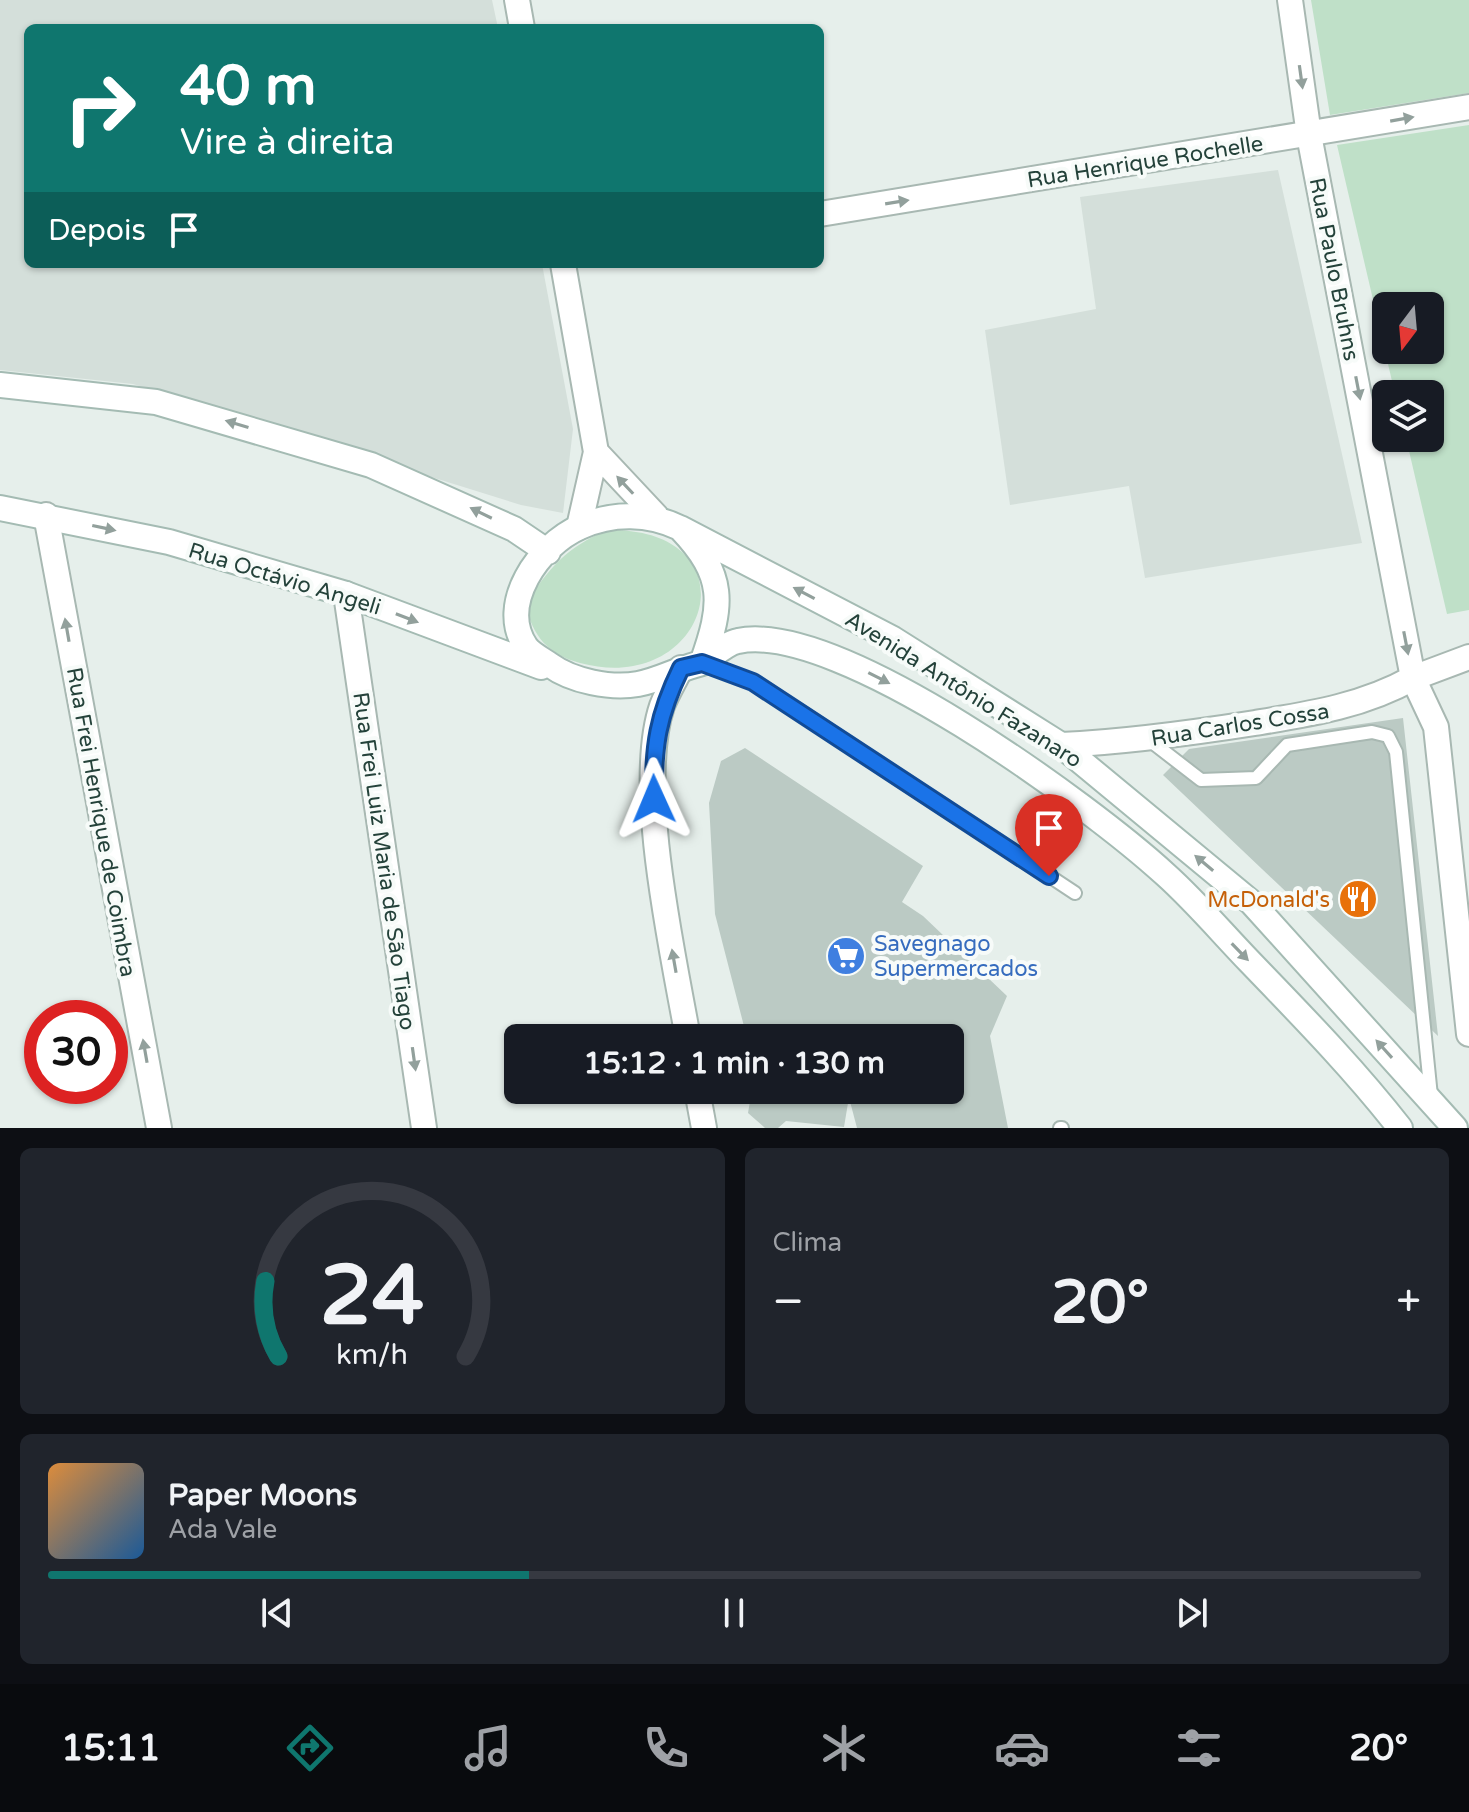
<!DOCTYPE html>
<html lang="pt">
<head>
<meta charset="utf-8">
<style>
  body { margin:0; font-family:"Varela Round",sans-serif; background:#20242c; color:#f1f3f6; height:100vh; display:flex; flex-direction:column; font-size:30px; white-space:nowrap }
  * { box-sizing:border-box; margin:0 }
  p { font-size:26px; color:#9ea1a6 }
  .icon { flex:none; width:44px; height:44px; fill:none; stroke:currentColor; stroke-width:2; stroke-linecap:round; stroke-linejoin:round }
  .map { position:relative; height:1128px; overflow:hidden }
  .panel { display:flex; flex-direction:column; gap:20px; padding:20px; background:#0d0f14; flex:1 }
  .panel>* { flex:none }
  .guide { position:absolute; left:24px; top:24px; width:800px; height:244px; border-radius:12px; box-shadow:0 2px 6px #0004; background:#0f766e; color:#fff; overflow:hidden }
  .needle { width:52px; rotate:196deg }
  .tools { position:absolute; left:1372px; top:292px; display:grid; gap:16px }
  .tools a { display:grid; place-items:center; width:72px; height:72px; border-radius:12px; background:#171b24; box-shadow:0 2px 6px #0004; font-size:40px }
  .speed { position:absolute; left:24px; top:1000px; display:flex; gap:16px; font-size:40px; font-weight:700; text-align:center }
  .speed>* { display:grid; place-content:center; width:104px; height:104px; border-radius:50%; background:#171b24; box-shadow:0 2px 6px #0004; line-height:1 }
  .speed .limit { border:12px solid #d22; background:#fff; color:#111 }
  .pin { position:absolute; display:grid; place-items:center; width:68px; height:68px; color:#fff; margin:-82px -34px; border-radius:50% 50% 50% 0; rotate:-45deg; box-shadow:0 0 8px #0007 }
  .pin .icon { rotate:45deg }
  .me { position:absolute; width:88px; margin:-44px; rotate:359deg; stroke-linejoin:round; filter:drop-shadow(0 0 6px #0008) }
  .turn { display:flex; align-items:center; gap:28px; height:168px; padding:0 24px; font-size:36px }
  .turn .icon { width:104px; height:104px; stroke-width:2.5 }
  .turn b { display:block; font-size:56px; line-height:68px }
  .then { display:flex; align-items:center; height:76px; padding:0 24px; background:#0003; gap:16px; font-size:30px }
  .big { font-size:60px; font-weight:700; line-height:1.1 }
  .panel .tile { flex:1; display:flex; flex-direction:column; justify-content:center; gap:12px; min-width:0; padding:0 28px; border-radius:12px; background:#20242c }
  .panel .dial { align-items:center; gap:0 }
  .dial svg { height:208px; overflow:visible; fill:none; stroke:#363941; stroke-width:7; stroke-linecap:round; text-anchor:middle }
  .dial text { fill:#f1f3f6; stroke:none }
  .song { display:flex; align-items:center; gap:24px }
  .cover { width:96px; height:96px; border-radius:12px; background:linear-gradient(135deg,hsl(30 70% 55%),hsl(210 70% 35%)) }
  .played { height:8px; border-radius:4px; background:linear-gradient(90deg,#0f766e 35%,#363941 35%) }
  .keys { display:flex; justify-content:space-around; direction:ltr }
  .heat { display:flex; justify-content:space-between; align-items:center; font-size:44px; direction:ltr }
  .panel .tiles { flex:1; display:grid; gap:20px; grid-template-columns:1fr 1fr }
  .tile:last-child { grid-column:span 2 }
  .trip { position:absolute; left:504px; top:1024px; width:460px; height:80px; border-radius:12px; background:#171b24; box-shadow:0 2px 6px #0004; font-weight:700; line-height:80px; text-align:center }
  .tab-bar { display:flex; height:128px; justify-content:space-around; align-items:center; background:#090b0e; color:#9ea1a6 }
  .tab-bar .icon { width:56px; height:56px }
  .tab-bar .active { color:#0f766e }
  .tab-bar b { font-size:36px; color:#f1f3f6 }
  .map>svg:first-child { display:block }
</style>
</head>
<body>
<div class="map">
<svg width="1469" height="1128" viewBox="0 0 1469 1128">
  <rect width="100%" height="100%" fill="#e6efeb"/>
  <path fill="#d4dfda" d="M0,0H492L498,28H28V264H542L573,429L563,513L521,505L133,384L0,370Z
    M1278,170L1362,543L1145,578L1129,486L1010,505L985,330L1096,309L1080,197Z"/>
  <path fill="#bfe0c8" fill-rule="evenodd" d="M1311,0H1469V93L1330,115Z
    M1469,125V610L1447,614L1406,438H1430V394H1395L1337,145ZM1386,306H1430V350H1386Z
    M608,530C758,528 710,698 580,663C549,655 532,636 526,605C547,569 568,546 608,530Z"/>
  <path fill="#bbcac4" d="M1403,718L1438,1036L1163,775L1189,749Z
    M745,748L923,866L902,902L923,916L1007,996L990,1036L1008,1128H857L847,1090H950V1038H752V1034H746L715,914L709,803L721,761Z
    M752,1090H844L849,1097L844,1127L786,1121L778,1128H765L748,1113Z"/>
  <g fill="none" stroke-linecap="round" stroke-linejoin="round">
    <g stroke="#a8b8b2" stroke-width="16">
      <path id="service" d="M702,663L753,682L803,713L1075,893
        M1148,739L1201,780L1256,778L1287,745L1372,732L1388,736L1396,752L1431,1096
        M1060,1128H1062"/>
    </g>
    <g stroke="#a8b8b2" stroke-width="28">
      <path id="minor" d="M820,214L1469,107
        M46,515L159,1128
        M346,594L424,1128
        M1469,657L1413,678L1436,727L1469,1034
        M681,668C675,680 667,693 662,706C635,786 673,953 688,1038
        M697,1090L704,1128"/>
    </g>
    <g stroke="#a8b8b2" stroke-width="28">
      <path id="tertiary" d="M517,0L522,28
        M563,264L596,452L579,527
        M596,452L656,516
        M1061,745C1126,742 1191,733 1255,723C1310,714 1363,706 1413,678L1309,135L1290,0"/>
    </g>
    <g stroke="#a4bbb3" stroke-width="28">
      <path id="secondary" d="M0,385L156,402L371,465L514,529L548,552
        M0,508L169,542L346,594L541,667
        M680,528C726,576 723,604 702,663C680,668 660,680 638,684C611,689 572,681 550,665C543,660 531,654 526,647C497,604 539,545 580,527C613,512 649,513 680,528L893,639L1061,745L1252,903L1455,1128
        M702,663C712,657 726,643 738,641C838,620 1092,807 1166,875C1196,902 1222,933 1250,962C1302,1016 1354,1069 1400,1128"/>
    </g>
    <use href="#service" stroke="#fff" stroke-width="12"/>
    <use href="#minor" stroke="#fff" stroke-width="24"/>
    <use href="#tertiary" stroke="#fff" stroke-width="24"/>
    <use href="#secondary" stroke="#fff" stroke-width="24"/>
  </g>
  <defs><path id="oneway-solid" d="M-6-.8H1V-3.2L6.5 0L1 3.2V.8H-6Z" transform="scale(2)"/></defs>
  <g fill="#92a09c">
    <use href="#oneway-solid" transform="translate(1301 77) rotate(82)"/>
    <use href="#oneway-solid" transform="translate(1402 119) rotate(-10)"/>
    <use href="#oneway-solid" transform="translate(897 202) rotate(-9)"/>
    <use href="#oneway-solid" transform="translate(1358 388) rotate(79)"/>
    <use href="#oneway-solid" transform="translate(237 424) rotate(-163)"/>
    <use href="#oneway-solid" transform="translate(625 485) rotate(-133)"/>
    <use href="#oneway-solid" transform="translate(481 513) rotate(-154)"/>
    <use href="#oneway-solid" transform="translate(104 528) rotate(12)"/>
    <use href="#oneway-solid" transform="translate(804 593) rotate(-152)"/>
    <use href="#oneway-solid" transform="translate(407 618) rotate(21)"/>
    <use href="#oneway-solid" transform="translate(67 630) rotate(-100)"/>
    <use href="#oneway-solid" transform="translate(1406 643) rotate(79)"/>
    <use href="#oneway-solid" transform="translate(879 678) rotate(27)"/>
    <use href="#oneway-solid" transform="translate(1204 863) rotate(-140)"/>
    <use href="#oneway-solid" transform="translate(1240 952) rotate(46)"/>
    <use href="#oneway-solid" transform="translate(674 961) rotate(-100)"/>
    <use href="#oneway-solid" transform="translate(1384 1049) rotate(-132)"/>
    <use href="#oneway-solid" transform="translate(145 1051) rotate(-100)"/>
    <use href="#oneway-solid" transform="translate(414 1059) rotate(82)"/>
  </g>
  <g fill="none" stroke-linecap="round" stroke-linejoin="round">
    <g stroke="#114b97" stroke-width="20">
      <path id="route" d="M654,799C653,746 658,715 681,668L702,663L753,682L1049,876"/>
    </g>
    <use href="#route" stroke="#1a73e8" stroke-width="14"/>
  </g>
  <defs>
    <g id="restaurant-disc" transform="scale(2)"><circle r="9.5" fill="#e8710a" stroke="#f7fbf9"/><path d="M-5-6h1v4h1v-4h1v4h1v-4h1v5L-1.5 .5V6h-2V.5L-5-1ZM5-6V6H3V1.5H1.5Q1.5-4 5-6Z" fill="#fff"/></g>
    <g id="supermarket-disc" transform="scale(2)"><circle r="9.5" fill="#3f7fe0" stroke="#f7fbf9"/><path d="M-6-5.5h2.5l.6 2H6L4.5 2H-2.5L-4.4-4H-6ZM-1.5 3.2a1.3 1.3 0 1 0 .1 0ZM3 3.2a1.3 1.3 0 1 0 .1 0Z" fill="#fff"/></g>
  </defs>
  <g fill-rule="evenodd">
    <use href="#restaurant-disc" x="1358" y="899"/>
    <use href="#supermarket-disc" x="846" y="956"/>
  </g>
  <g text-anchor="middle" stroke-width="8" stroke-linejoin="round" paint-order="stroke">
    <g font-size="22" fill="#24423a" stroke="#f7fbf9">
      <text transform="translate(1145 161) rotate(-9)" y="8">Rua Henrique Rochelle</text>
      <text transform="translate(1335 269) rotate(79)" y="8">Rua Paulo Bruhns</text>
      <text transform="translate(285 578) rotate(17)" y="8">Rua Octávio Angeli</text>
      <text transform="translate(964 689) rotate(32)" y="8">Avenida Antônio Fazanaro</text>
      <text transform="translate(1240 724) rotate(-9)" y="8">Rua Carlos Cossa</text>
      <text transform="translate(102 822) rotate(80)" y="8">Rua Frei Henrique de Coimbra</text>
      <text transform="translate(385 861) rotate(82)" y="8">Rua Frei Luiz Maria de São Tiago</text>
    </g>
    <g font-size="22" fill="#c56008" stroke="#f7fbf9" text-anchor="end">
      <text x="1330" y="907">McDonald's</text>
    </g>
    <g font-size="22" fill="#366cbe" stroke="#f7fbf9" text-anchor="start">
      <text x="874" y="951">Savegnago<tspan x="874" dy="25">Supermercados</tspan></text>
    </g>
  </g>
</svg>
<div class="tools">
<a><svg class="needle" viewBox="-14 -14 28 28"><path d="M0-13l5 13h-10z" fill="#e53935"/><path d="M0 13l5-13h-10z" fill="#9ea1a6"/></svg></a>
<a><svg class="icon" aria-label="layers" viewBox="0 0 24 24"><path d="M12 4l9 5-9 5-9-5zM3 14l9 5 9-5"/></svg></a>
</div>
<div class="speed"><div class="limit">30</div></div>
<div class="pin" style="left:1049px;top:876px;background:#d93025"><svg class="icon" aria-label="arrive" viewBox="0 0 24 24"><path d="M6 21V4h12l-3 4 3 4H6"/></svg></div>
<svg class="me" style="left:654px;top:799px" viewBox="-20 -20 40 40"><path d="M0-17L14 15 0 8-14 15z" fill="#1a73e8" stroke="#fff" stroke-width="4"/></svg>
<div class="trip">15:12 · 1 min · 130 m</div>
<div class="guide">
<div class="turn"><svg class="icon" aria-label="right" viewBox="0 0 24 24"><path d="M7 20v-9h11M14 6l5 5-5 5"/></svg><div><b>40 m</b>Vire à direita</div></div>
<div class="then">Depois<svg class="icon" aria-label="arrive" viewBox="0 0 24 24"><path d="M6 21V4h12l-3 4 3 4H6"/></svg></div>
</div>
</div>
<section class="panel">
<div class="tiles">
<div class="tile dial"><svg viewBox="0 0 100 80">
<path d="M14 69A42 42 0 1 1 86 69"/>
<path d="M14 69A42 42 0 0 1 9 40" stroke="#0f766e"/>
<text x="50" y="56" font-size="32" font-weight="700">24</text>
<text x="50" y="72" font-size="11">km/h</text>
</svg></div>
<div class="tile"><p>Clima</p>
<div class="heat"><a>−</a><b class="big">20°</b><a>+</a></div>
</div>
<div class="tile">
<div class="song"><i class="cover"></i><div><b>Paper Moons</b><p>Ada Vale</p></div></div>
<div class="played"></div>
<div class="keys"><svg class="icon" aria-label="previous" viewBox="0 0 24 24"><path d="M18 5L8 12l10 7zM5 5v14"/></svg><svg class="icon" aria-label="pause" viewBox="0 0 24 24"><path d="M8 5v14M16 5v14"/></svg><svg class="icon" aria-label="next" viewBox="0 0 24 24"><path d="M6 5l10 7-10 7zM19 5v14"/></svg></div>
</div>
</div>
</section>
<nav class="tab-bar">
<b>15:11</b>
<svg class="icon active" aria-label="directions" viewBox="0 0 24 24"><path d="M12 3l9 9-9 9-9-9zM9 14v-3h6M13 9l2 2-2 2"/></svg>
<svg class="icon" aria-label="music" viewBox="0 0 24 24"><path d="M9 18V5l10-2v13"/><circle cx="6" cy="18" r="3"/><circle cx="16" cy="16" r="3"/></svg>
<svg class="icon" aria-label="phone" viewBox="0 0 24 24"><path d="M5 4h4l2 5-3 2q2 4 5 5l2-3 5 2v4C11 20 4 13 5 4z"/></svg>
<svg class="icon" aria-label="climate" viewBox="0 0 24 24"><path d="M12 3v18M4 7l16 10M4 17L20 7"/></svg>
<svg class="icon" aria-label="car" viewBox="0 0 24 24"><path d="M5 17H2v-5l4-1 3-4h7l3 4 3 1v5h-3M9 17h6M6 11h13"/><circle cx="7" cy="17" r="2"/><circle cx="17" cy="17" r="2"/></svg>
<svg class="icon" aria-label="filters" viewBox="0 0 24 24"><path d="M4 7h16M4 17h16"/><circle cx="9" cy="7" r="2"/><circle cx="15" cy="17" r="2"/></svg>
<b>20°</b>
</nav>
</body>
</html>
